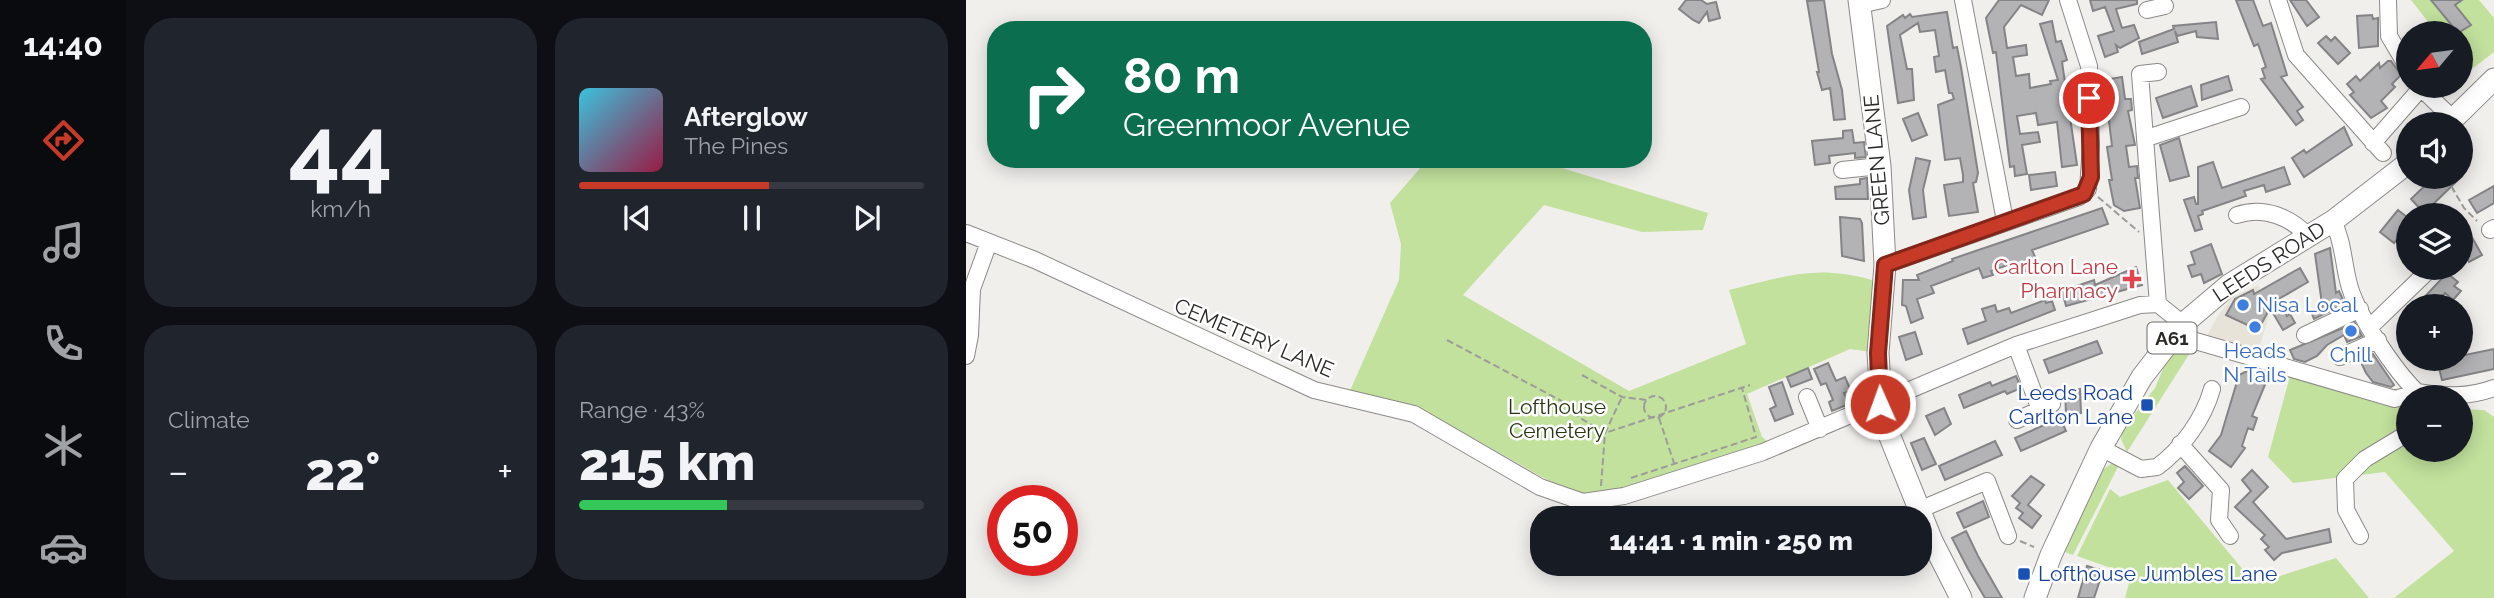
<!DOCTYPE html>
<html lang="en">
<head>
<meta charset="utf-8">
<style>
  body { margin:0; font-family:Raleway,sans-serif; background:#20242c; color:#f1f3f6; height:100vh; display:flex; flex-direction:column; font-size:26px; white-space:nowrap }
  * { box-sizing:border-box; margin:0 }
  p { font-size:23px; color:#9ea1a6 }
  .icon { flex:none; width:38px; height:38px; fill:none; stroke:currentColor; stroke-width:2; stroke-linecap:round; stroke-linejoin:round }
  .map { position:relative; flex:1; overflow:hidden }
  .drawer { display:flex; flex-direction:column; gap:18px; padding:18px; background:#0d0f14; width:840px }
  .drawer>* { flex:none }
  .guide { position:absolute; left:21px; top:21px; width:665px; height:147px; border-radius:28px; box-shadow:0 4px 18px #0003; background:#0b6e4f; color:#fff; overflow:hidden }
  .needle { width:46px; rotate:241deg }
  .controls { position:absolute; left:1430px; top:21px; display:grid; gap:14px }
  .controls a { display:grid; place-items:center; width:77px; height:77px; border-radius:50%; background:#171b24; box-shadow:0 4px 18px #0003; font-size:35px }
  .speed { position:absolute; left:21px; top:485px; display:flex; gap:14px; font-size:35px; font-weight:700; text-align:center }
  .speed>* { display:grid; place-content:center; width:91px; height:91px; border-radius:50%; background:#171b24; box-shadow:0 4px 18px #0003; line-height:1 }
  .speed .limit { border:10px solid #d22; background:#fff; color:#111 }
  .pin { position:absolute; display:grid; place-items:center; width:60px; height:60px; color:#fff; margin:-30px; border:4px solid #fff; border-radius:50%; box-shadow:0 2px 7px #0007 }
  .me { position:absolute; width:77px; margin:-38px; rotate:358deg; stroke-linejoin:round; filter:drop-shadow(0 0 5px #0008) }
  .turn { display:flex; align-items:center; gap:24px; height:147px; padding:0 21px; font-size:32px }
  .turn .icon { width:91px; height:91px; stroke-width:2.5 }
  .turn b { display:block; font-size:49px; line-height:60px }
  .big { font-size:52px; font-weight:800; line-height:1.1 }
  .drawer .widget { flex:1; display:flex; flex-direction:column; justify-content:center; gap:10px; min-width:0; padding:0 24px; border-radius:28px; background:#20242c }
  .drawer .dial { align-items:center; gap:0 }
  .dial b { font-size:91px; line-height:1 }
  .song { display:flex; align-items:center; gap:21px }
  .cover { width:84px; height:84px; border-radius:10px; background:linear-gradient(135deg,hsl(190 70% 55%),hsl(340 70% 35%)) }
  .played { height:7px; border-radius:4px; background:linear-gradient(90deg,#c63a27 55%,#363941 55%) }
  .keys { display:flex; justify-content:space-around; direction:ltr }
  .heat { display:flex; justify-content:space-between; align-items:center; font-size:38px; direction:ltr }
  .charge { height:10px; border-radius:5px; background:linear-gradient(90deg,#34c759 43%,#363941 0) }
  .drawer .tiles { flex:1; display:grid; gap:18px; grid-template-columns:repeat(2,1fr) }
  .trip { position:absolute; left:564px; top:506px; width:402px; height:70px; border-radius:28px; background:#171b24; box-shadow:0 4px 18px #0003; font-weight:800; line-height:70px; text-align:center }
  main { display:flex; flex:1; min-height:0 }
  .tabs { display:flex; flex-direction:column; width:126px; justify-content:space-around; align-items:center; background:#090b0e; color:#9ea1a6 }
  .tabs .icon { width:49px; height:49px }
  .tabs .current { color:#c63a27 }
  .tabs b { font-size:32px; color:#f1f3f6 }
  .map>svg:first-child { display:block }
</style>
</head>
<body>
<main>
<nav class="tabs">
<b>14:40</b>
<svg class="icon current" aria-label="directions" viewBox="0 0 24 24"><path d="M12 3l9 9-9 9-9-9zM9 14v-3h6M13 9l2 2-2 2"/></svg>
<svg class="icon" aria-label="music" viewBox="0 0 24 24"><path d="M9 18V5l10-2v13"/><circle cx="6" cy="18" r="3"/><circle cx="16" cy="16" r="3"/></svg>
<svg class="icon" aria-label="phone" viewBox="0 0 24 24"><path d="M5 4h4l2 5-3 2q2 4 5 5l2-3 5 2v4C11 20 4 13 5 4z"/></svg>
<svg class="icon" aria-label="climate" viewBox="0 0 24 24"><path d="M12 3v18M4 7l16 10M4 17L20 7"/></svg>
<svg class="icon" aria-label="car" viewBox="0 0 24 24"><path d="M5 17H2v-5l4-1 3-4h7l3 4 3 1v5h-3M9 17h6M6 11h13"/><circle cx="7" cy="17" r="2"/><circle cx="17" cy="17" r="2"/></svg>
</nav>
<section class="drawer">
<div class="tiles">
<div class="widget dial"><b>44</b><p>km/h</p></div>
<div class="widget">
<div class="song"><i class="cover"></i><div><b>Afterglow</b><p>The Pines</p></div></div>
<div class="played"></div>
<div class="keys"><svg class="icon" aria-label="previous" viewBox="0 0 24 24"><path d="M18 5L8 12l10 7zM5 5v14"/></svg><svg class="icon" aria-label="pause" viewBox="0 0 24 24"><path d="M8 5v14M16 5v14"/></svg><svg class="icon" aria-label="next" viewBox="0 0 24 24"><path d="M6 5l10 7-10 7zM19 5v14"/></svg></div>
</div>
<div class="widget"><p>Climate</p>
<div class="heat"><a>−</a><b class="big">22°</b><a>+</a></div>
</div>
<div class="widget"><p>Range · 43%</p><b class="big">215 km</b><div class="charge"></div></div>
</div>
</section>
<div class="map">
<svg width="1528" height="598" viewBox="0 0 1528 598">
  <rect width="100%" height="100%" fill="#f1efec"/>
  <path fill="#e8e3d8" d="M1292,285L1305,309L1288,365L1233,350L1253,314L1267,297Z"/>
  <path fill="#c1e19c" d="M1445,0H1513L1528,18V52L1502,72L1495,63L1494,33H1471Z
    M462,159H516L517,164L532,159H567L742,213L737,230L676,232L578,205L497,295L663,391L780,344L763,290C818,277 848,264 906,280L905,352L884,349L781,394L796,437L802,442C750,459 652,503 601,491L461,412L383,393L433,280L435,244L424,203Z
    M1223,345H1229L1161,452L1155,439L1157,429L1189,388L1200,362L1212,349Z
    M1324,376L1417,405L1442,407V450H1494L1495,409L1518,410L1528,417V598H1428L1488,551L1419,472L1327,483L1302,457Z
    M1145,464L1153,465L1107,555L1099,552L1135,471Z
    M1202,480L1289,584L1370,558L1403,598H1159L1165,575L1111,556L1144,489L1154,497Z"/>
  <path fill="#b3b3b6" stroke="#848487" stroke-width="2" d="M720,0H735L741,4L750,2L754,18L743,21L741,12L733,23L727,20L713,9Z
    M858,0L866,54L876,90L879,119L868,120L864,88L856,90L851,72H853L841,1Z
    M1033,0H1083L1076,15L1055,5L1038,27L1041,48L1060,45L1061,55L1047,57L1050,76L1063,74L1064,88L1085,84L1084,81L1092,80L1074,24L1086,21L1090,42L1095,41L1101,60L1096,62L1111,165L1096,167L1091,122L1072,125L1070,113L1051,116L1054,134L1072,132L1074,142L1056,145L1061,174L1049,176L1048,166L1044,167L1030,52L1027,53L1020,18Z
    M1124,0H1171V4L1150,9L1156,28L1168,25L1173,38L1154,48L1150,45L1152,52L1139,57L1132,36L1148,31L1139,7L1127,11Z
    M1270,0H1287L1297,26L1305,23L1321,75L1315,77L1337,107L1331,111L1337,120L1330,125L1295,79L1299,78L1296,69L1300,67L1292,44L1288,46Z
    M1324,0H1340L1353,17L1341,26Z
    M1465,0H1496L1489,5L1505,25L1492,33Z
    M981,12L987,48L991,47L995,67L1012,173L1010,182L1007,183L1012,212L983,216L978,185L997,182V175L994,158L979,160L972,105L988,99L986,93H983L979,70L970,72L968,57L973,56L969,30L954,32L952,23L934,35L941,69H946L948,100L932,103L921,26L937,15L939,18L944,14L946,17Z
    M1406,15L1407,19L1412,18V46L1393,48L1391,16Z
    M1250,22L1252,39L1231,37L1230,31L1211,36L1209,31L1212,42L1176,54L1173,42L1208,29L1207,26Z
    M1360,36L1365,41L1369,37L1384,53L1372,64L1352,43Z
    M1422,61H1425L1435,75L1426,84L1429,87L1415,101L1421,108L1405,118L1384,95L1388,92L1381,84L1390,76L1394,81L1413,63L1414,68Z
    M1262,76L1266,90L1236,100L1235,85Z
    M1156,77L1159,99H1165L1166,110L1162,111L1169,145L1160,146L1163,167L1171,166L1172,178H1169L1174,208L1158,211L1148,205L1143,180H1146L1141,147L1146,146L1138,80Z
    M1225,86L1231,106L1197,118L1190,98Z
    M952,113L961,135L946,141L937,119Z
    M1378,127L1386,145L1338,177L1326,158L1338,150L1340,153Z
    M886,130L888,143L898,142L900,157L889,158V153L863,156L864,163L849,165L846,141L877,138V131Z
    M1213,138L1223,176L1204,181L1194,145Z
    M950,158L964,161L957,190L960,217L947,219L943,190Z
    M1247,162L1256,188L1318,167L1324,184L1300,192L1298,185L1278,191L1280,196L1236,211L1237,214L1232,216L1236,229L1229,231L1218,200L1228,197L1230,204H1232V167Z
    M1089,172L1091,186L1065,190L1063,175Z
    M1468,177H1495L1458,213L1445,199Z
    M901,178L902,199H870L869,187L894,184V179Z
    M1528,186V203L1511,213L1503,200Z
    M1136,208L1142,224L1066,250L1070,259L1060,263L1063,270L1051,275L1047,263L1025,271L1027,275L1017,278L1013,268L965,286L968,293L951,299L957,318L945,323L940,306L936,305L937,280H953L951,275L987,261L986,259Z
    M1432,210L1442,218V225L1428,243L1414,232Z
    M1494,216L1516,255L1503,262L1494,246Z
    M874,217L894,219L896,223L898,261L876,256Z
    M1245,244L1256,274L1238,283L1235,274L1226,277L1222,266L1229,264L1225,252Z
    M1364,248L1370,293L1373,291L1379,304L1348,319L1346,314L1356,309V304L1349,254Z
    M1170,267L1176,285L1100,306L1096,291L1128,280L1129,285Z
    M1334,268L1342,282L1311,300L1321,316L1324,314L1329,323L1317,330L1304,308L1292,330L1260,315L1269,299L1287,290L1288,294Z
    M1481,273L1492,282L1488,286L1495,291L1487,300L1479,293L1468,306H1450Z
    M1079,300L1080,303L1086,301L1089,310L1002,344L997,329L1020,321L1016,309L1029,305L1031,312L1043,308L1045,313Z
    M1389,323L1396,336L1381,342L1378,335L1361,345L1351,356L1339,362L1328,359L1324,350Z
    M949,332L956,354L940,360L933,337Z
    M1131,341L1136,353L1083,373L1078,360Z
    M1528,349V369L1476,380L1473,368L1465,369L1464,359H1494V356Z
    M1407,354L1428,385L1425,387L1407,382L1400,373L1394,360Z
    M862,363L870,381L879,377L885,391L878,393L883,404L866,411L863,402L867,400L860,383L855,385L848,369Z
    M842,368L846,379L825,387L821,377Z
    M1285,369L1303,375L1286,416L1291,418L1287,430L1282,428L1276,446L1279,448L1265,467L1243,451L1255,435L1273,375Z
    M1050,376L1055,388L1041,394L1039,391L998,408L993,395L1024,382L1026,386Z
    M816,382L827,414L809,421L804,409L810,406L803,387Z
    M1114,389L1115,413L1100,414L1099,390Z
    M978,408L985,424L969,435L960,416Z
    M1094,418L1100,431L1055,451L1049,438Z
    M958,438L970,464L956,470L945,443Z
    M1029,441L1036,455L979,480L973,466Z
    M1219,466L1237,486L1223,499L1212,488L1218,482L1211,473Z
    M1286,470L1302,487L1287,502L1320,539L1363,529L1365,542L1316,553L1308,560L1299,550L1303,547L1295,539L1299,535L1269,507L1285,491L1276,480Z
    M1065,476L1078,485L1062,505L1075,516L1066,528L1053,518L1057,513L1050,508L1054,503L1046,496Z
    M1017,501L1023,517L998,528L991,513Z
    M1000,531L1012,556L1036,598H1019L1002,569L986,538Z
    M1121,566L1137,571L1128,598H1112Z"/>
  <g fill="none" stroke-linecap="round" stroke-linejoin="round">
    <g stroke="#8b8a87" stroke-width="18">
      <path id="minor" d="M997,0L1039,221
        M1312,0L1330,55L1417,153
        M1422,0L1423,36L1442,68
        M894,5L916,0
        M1181,10L1199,6
        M1192,72L1174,74L1192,304
        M1181,138L1275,107
        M1407,143L1455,88L1487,119
        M876,170L914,166
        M1271,215C1298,206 1325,217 1343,237
        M1367,221C1378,243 1377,265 1384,288C1393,317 1429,371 1451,392
        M1524,230L1528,228
        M0,233L69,260L348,390L448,414L574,487L617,502L658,496L797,452L1050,345L1174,305L1192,304L1217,324
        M919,265L1113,197L1122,189L1125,145L1123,66L1102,0
        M1405,326L1461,272L1457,268
        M1209,335L1429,399L1451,392
        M1339,335L1394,309
        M1050,345L1074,410
        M0,356L4,335L6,289L23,242
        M1374,357L1412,340
        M1451,392C1478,396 1502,398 1528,388
        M841,397L854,429
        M1051,420L1086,404
        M1214,444L1255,490L1253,520L1264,536
        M1135,448L1175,469L1191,467C1216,449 1238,418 1246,389
        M953,510L1021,481L1042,536
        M1394,536L1380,510L1379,479L1399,459L1442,433"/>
    </g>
    <g stroke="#8b8a87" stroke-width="23">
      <path id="major" d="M893,0L914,166L919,265L912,353L916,417L966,541L995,598
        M1482,124L1528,79
        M1069,598L1085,555L1135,448L1176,377L1217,324L1263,285L1367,221L1442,163"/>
    </g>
    <path stroke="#9e9c9a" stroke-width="2" stroke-dasharray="7 3.5" stroke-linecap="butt" d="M1480,177L1498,208L1511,221
      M1132,197L1173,232
      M481,340L603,405L606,413L639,433L784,385
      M616,375L656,397L681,400
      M678 407a11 11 0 1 1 22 0a11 11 0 1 1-22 0Z
      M693,418L708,463
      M665,478L790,437L776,388
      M635,486L639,433L656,397
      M1054,541L1068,547"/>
    <use href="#minor" stroke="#fff" stroke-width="16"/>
    <use href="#major" stroke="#fff" stroke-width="21"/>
  </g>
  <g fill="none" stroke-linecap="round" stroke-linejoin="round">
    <g stroke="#812619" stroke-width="18">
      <path id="route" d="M914,404L912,353L919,265L1118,194L1125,177L1123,98"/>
    </g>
    <use href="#route" stroke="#c63a27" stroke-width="12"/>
  </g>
  <path fill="#e0444e" stroke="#fff" stroke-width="2.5" d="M1162.5 268.5h7v7h7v7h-7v7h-7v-7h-7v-7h7z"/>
  <g fill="#3f7fe0" stroke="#fff" stroke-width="2.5">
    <circle cx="1277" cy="305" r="7"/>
    <circle cx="1289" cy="327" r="7"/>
    <circle cx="1385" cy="331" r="7"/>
  </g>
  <g fill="#1a4fb4" stroke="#fff" stroke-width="2.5">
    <rect x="1174" y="398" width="14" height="14" rx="3.5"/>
    <rect x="1051" y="567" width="14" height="14" rx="3.5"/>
  </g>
  <g text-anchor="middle" stroke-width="5" stroke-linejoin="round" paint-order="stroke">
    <rect fill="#fff" stroke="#6b6a69" stroke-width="2" x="1181.5" y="322.5" width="49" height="31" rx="5"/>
    <g font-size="19" font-weight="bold" fill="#2b2a29">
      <text x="1206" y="345">A61</text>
    </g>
    <g font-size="21" fill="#2b2a29" stroke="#fff">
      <text transform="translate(911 160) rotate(-95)" y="7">GREEN LANE</text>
      <text transform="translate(1303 262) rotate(-33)" y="7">LEEDS ROAD</text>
      <text transform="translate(288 338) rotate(23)" y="7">CEMETERY LANE</text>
    </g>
    <g font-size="21" fill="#be3a42" stroke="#fff" text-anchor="end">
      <text x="1152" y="274">Carlton Lane<tspan x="1152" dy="24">Pharmacy</tspan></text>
    </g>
    <g font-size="21" fill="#366cbe" stroke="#fff">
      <text x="1291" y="312" text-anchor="start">Nisa Local</text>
      <text x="1289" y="358">Heads<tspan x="1289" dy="24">N Tails</tspan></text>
      <text x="1385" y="362">Chill</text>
    </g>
    <g font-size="21" fill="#164399" stroke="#fff" text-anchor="end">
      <text x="1167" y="400">Leeds Road<tspan x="1167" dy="24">Carlton Lane</tspan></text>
      <text x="1072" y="581" text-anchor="start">Lofthouse Jumbles Lane</text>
    </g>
    <g font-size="21" fill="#283712" stroke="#fff">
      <text x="591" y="414">Lofthouse<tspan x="591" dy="24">Cemetery</tspan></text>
    </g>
  </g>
</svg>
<div class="controls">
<a><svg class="needle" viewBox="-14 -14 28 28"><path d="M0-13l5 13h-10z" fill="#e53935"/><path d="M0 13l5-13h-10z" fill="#9ea1a6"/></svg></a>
<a><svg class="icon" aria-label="sound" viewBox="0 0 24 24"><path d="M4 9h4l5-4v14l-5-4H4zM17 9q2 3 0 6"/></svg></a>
<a><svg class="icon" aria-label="layers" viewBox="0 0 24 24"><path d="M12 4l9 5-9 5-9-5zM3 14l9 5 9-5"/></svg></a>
<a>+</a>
<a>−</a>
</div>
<div class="speed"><div class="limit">50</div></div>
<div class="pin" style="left:1123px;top:98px;background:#d93025"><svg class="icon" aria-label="arrive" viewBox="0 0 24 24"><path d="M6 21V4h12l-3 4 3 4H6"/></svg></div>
<svg class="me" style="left:914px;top:404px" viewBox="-20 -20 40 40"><circle r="17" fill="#c63a27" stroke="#fff" stroke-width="3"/><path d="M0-11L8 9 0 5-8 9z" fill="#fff"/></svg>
<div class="trip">14:41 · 1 min · 250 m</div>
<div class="guide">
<div class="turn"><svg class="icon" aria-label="right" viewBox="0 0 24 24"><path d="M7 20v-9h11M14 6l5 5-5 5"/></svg><div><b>80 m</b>Greenmoor Avenue</div></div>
</div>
</div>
</main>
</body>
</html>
